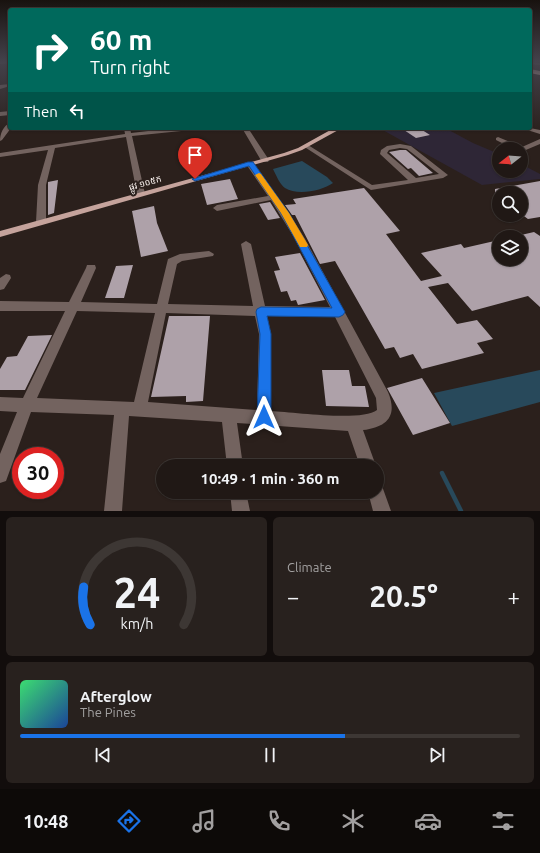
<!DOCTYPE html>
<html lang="en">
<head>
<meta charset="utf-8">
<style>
  body { margin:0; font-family:Ubuntu,"Noto Sans Khmer",sans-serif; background:#28211e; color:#f1f3f6; height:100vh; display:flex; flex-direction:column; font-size:15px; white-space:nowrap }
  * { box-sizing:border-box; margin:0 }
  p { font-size:13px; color:#a2a0a0 }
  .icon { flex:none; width:22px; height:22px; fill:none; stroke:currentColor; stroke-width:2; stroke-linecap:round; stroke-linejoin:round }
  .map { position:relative; height:511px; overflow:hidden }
  .details { display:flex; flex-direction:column; gap:6px; padding:6px; background:#120d0c; flex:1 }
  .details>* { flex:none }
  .banner { position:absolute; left:8px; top:8px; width:524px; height:122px; border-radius:4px; box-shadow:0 1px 3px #0004,0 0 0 1px #3d3734; background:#00695c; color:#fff; overflow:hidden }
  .needle { width:26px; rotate:253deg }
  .tools { position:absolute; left:492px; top:142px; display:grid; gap:8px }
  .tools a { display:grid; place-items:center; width:36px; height:36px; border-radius:50%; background:#201815; box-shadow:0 1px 3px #0004,0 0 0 1px #3d3734; font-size:20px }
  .speed { position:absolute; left:12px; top:447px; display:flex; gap:8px; font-size:20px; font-weight:700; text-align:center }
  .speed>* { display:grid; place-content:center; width:52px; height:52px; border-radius:50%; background:#201815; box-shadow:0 1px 3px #0004,0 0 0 1px #3d3734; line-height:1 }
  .speed .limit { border:6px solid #d22; background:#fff; color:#111 }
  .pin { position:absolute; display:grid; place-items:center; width:34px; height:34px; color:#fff; margin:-41px -17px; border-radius:50% 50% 50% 0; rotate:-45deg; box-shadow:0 0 4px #0007 }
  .pin .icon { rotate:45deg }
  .me { position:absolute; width:44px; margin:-22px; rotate:0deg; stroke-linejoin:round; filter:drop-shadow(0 0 3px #0008) }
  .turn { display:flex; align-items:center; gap:14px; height:84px; padding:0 16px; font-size:18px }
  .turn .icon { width:52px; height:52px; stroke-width:2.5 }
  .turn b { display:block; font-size:28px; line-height:34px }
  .then { display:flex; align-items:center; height:38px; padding:0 16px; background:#0003; gap:8px; font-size:15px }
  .big { font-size:30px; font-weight:700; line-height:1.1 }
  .details .card { flex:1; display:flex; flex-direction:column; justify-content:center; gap:6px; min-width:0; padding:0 14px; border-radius:6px; background:#28211e }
  .details .dial { align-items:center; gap:0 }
  .dial svg { height:104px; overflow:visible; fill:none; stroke:#3d3734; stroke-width:7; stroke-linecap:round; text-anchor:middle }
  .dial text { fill:#f1f3f6; stroke:none }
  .song { display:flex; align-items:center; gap:12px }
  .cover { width:48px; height:48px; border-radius:6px; background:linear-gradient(135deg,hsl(140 70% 55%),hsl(220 70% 35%)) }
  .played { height:4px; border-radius:2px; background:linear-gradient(90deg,#1a73e8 65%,#3d3734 65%) }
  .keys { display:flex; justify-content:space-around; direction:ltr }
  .heat { display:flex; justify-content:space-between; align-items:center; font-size:22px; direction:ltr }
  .details .tiles { flex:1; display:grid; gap:6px; grid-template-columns:1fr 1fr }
  .card:last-child { grid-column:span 2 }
  .trip { position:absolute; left:156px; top:459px; width:228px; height:40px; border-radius:20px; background:#201815; box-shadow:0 1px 3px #0004,0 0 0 1px #3d3734; font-weight:700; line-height:40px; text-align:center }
  .tabs { display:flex; height:64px; justify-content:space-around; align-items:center; background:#0d0a08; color:#a2a0a0 }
  .tabs .icon { width:28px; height:28px }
  .tabs .selected { color:#1a73e8 }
  .tabs b { font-size:18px; color:#f1f3f6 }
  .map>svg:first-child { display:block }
</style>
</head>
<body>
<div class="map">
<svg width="540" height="511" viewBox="0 0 540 511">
  <rect width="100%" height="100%" fill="#2b201c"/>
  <path fill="#2e2636" d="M379,128H445L473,143L499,154V171H521V164L540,174V179L482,185Z"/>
  <path fill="#28495b" d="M302,161L327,177L333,183C322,191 297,196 285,188C280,185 276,175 273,169Z
    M540,370V402L452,426L434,393Z"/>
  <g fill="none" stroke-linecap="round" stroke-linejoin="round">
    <path stroke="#28495b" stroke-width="4.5" d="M442,473L461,511"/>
  </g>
  <path fill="#aea1a9" d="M401,128H419L430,135L416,138Z
    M400,150H406L433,173L419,176L411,168L408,169L389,152Z
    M230,179L238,199L207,205L201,184Z
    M58,180L54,213L48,215V182Z
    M540,181V217L528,219L521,214V193H495V189Z
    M364,188L400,231L386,234L421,281L442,276L421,253L461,244L464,248L499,240V259H521V235L534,232L540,236V307L528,296L472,311L448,283L428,287L457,324L477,320L493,339L477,343L484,353L422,369L413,354L400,358L394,347L385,349L335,261L320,264L295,215H292L285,205L296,204L293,199Z
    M270,202L280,218L268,220L259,204Z
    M154,206L157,223L168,251L141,257L132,211Z
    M300,253L325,300L298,305L296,300L291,301L287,291L281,292L274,271L280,270L275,257Z
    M133,265L124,298H105L116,266Z
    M169,316H210L203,401L186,402V396L151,397Z
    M52,335L25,390H0V369L7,357L17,356L28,336Z
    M322,370H349L352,386H365L369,407L326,406Z
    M422,378L450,423L413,435L387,388Z"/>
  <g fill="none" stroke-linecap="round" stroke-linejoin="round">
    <path fill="#73635f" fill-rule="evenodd" d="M10,61V63L0,64V62Z
      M530,62L540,63V65L530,64Z
      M10,84V86L0,89V85Z
      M10,111V115L0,116V112Z
      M10,123L11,128L2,140L0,141C0,134 3,126 10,123Z
      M124,128H130L131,133L174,128H194L191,130L132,136L145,194L141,196L137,194L126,137L55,148L46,185V222L41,225L38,224L36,222L38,185L48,150L0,157V153L125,134Z
      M242,128H248L269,160L268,162H262Z
      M521,128H530L540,130V134Z
      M498,137L522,147L540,139V144L521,152V149H514L496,140V138Z
      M400,144L411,146L448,175L443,178L371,190L303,146L308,145L372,185L408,180L380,154L381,150L387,146ZM400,148L407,149L439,174L416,178L387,153L389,150Z
      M247,162H253L289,213L305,239L388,392C398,416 387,427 363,430L376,466H360L348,431L237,423L243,466H227L222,422L129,416L122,511H104L114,415L31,412L6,481L0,483V454L17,412L0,411V397L23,398L65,311H0V301L69,302L86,268L87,265H95L96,268L81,302L157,304L168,259L180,254L209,251L214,254L213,256L182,261L177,264L168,304L253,306L241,244L246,241L251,244L265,306L330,307L295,239L271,200L217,211L213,208L217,205L268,196L246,164ZM77,311L155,313L134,402L37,398ZM166,313L255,316L259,334L257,410L148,402ZM267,316L335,317L376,398L377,410C362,422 293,412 271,411V334Z
      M6,274L10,275L11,278L4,289L0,290V278Z
      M377,484L382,486L391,511H373L368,492H377Z
      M230,492H246L250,511H232Z"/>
    <path fill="#c5a39c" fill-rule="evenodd" d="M334,128H342L302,150L288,155L0,237V231L284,153L298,148Z"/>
    <path fill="#e5bcb3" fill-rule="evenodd" d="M530,69L540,71V75L530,73Z"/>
  </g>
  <linearGradient id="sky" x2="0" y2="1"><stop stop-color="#18120f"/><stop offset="0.46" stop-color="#44424b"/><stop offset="1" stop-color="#44424b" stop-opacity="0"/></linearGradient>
  <rect width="540" height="133" fill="url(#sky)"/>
  <path fill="#1a73e8" stroke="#114b97" d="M248,162H253L289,213L345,312L343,315L339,317L267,316L271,334V417L269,422L264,424L259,422L257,417L260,334L256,312L257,309L261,307L332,308L281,213L249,166L195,181L192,179Z"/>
  <path fill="#f59e0b" d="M259,173L261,174L289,213L308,245L307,247H300L281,213L255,175Z"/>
  <g text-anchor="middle" stroke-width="4" stroke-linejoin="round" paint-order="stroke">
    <g font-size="9" fill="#fbf3f0" stroke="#2b201c">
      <text transform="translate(145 183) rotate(-16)" y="3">ផ្លូវ ១០៥ក</text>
    </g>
  </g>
</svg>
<div class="tools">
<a><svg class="needle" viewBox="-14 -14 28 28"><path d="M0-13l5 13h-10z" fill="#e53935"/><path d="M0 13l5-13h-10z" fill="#a2a0a0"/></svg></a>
<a><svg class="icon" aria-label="search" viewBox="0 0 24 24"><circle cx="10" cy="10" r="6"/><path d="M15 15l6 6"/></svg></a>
<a><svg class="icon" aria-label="layers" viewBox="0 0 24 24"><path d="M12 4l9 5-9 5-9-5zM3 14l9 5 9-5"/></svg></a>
</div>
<div class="speed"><div class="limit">30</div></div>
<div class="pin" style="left:195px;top:179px;background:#d93025"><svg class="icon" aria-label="arrive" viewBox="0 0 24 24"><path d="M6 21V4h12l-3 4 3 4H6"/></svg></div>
<svg class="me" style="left:264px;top:417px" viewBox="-20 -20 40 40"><path d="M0-17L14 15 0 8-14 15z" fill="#1a73e8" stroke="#fff" stroke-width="4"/></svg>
<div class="trip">10:49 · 1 min · 360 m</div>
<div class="banner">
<div class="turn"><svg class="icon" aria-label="right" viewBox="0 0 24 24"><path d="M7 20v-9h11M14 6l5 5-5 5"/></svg><div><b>60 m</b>Turn right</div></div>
<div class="then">Then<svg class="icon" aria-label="left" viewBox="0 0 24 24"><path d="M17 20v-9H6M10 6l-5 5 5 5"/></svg></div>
</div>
</div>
<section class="details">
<div class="tiles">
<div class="card dial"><svg viewBox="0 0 100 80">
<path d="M14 69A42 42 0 1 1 86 69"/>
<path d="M14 69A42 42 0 0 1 9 40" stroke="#1a73e8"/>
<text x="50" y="56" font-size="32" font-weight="700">24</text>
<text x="50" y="72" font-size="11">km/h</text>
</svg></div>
<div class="card"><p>Climate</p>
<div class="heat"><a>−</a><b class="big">20.5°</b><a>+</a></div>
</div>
<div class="card">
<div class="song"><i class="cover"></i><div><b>Afterglow</b><p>The Pines</p></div></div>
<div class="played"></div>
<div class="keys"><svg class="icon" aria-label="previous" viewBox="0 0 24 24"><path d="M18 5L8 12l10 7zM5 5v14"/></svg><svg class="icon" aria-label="pause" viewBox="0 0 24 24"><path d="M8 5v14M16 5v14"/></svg><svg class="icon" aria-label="next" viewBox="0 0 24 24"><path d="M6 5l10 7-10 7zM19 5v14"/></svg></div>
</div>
</div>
</section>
<nav class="tabs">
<b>10:48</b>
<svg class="icon selected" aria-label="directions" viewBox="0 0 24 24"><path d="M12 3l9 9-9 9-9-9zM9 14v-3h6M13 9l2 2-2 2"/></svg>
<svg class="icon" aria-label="music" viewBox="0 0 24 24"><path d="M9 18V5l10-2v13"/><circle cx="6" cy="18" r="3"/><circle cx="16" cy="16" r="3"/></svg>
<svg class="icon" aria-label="phone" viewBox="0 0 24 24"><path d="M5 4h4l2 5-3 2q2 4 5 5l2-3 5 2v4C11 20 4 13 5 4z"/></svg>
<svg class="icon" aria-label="climate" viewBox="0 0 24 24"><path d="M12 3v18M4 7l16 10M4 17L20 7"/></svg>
<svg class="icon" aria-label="car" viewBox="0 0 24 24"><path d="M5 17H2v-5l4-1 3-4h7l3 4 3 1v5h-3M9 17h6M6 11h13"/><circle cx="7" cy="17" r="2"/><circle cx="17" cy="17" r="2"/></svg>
<svg class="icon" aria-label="filters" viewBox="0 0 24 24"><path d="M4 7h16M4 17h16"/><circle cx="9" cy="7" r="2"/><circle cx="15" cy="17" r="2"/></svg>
</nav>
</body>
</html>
